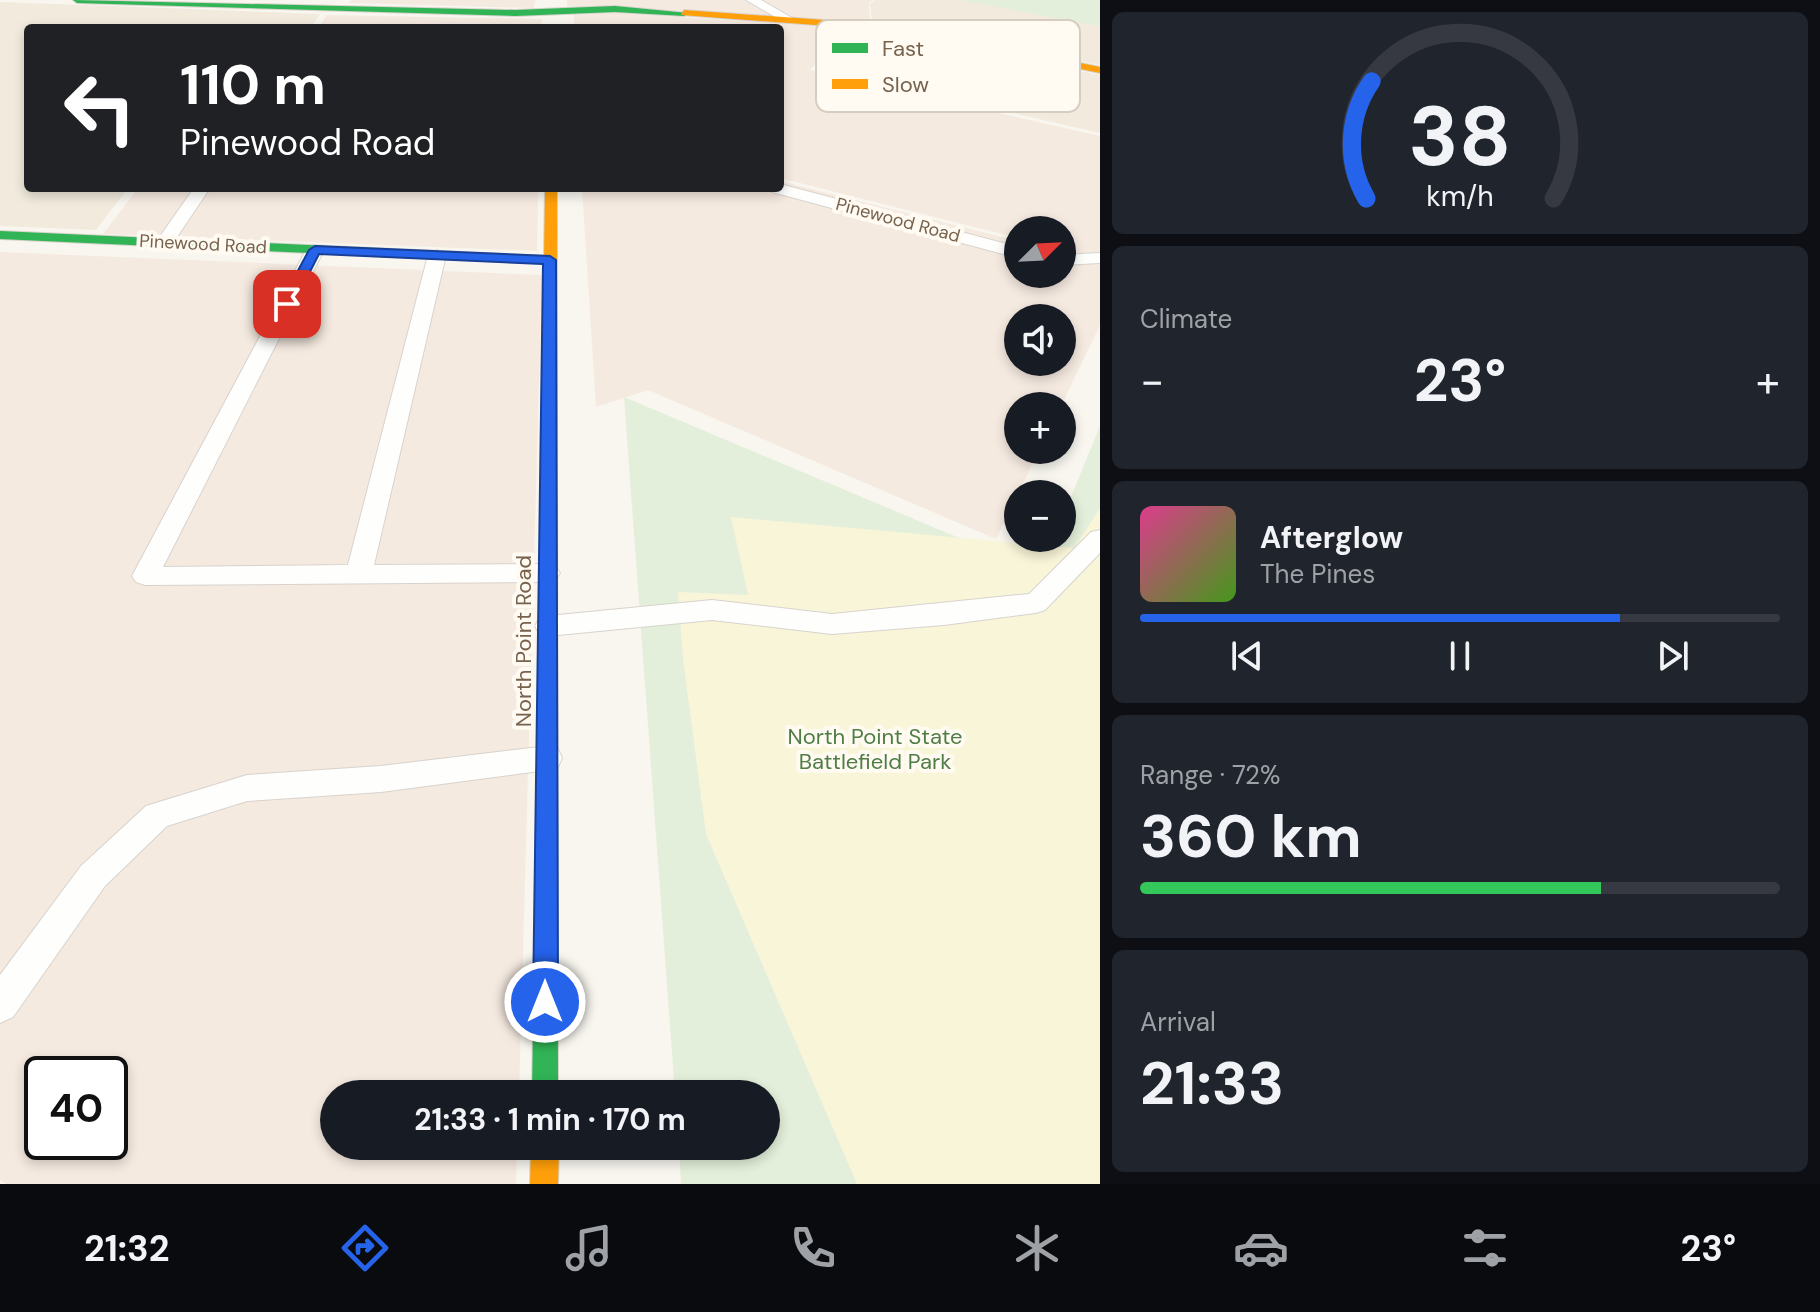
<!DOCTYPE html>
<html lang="en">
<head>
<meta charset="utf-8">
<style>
  body { margin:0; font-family:"DM Sans",sans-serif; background:#20242c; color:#f1f3f6; height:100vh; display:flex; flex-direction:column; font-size:30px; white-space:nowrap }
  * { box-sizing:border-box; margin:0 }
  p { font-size:26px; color:#9ea1a6 }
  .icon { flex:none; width:44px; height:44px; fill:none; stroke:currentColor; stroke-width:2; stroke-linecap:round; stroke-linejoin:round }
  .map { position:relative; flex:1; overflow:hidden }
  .side { display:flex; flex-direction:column; gap:12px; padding:12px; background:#0d0f14; width:720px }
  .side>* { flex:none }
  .top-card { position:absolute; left:24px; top:24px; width:760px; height:168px; border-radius:8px; box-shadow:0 4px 12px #0003; background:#202124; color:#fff; overflow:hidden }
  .needle { width:52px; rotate:66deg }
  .fabs { position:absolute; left:1004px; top:216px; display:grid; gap:16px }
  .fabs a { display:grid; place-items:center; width:72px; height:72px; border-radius:50%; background:#171b24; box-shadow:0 4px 12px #0003; font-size:40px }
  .speed { position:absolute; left:24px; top:1056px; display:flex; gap:16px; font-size:40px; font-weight:700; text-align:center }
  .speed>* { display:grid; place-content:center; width:104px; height:104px; border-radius:50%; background:#171b24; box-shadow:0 4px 12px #0003; line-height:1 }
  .speed .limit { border:4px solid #111; border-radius:12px; background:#fff; color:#111 }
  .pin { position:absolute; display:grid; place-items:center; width:68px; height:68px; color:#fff; margin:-34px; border-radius:16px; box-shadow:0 4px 12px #0006 }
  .me { position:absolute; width:88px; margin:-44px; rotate:0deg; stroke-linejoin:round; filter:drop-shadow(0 0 6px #0008) }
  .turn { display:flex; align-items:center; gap:28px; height:168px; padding:0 24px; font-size:36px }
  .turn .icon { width:104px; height:104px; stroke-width:2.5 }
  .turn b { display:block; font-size:56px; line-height:68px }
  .big { font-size:60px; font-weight:700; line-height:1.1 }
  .side .card { flex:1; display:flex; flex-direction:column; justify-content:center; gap:12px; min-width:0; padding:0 28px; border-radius:12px; background:#20242c }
  .side .dial { align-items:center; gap:0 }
  .dial svg { height:208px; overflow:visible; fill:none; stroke:#363941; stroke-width:7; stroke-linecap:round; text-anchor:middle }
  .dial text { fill:#f1f3f6; stroke:none }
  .song { display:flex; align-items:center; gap:24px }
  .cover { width:96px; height:96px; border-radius:12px; background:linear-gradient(135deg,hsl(330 70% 55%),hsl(100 70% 35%)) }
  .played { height:8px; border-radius:4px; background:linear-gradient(90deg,#2563eb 75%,#363941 75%) }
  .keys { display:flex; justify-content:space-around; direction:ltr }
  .heat { display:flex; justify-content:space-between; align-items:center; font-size:44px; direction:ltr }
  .charge { height:12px; border-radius:6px; background:linear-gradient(90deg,#34c759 72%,#363941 0) }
  .trip { position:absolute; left:320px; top:1080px; width:460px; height:80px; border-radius:40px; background:#171b24; box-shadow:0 4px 12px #0003; font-weight:700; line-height:80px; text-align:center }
  .tabs { display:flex; height:128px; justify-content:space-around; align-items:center; background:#090b0e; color:#9ea1a6 }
  .tabs .icon { width:56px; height:56px }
  .tabs .selected { color:#2563eb }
  .tabs b { font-size:36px; color:#f1f3f6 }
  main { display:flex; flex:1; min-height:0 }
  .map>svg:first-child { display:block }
</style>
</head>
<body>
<main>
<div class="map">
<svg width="1100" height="1184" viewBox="0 0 1100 1184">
  <rect width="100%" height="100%" fill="#f8f6ef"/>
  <path fill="#f1eadd" d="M875,0H960L1100,25V65L872,21L870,4Z
    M0,2L320,14L310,28H28V188H128L96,230L0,226Z
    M861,29L1100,75V133L815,68Z"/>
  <path fill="#f5eae0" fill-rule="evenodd" d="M351,0H536L533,8L349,3Z
    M567,0H873L869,3L870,21L567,6Z
    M616,13L853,28L810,70L1100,136V258L1062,249V230H1018V238L780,178V28H574V15Z
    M327,15L542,19L541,28H318Z
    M780,181L1018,241V274H1062V252L1100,262V325L1061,406H1018V450H1039L996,539L648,390L596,407L582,188H780ZM1018,318H1062V362H1018Z
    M138,188H538L537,251L103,234Z
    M0,252L542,275L519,1094H334V1146H517L516,1184H6L0,1180ZM42,1074H110V1142H42Z"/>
  <path fill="#e3efda" d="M959,0H1100V26Z
    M624,397L1040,572L1054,538H1062V519L1100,426V1184H681L679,1146H766V1094H675Z"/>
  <path fill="#f9f5d9" d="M1100,508V1184H857L706,834L683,659L678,592L748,595L731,517L1074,548Z"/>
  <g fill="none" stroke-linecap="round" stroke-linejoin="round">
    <g stroke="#d8d3cd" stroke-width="2">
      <path id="lane" d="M746,0H761L794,19L784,22Z
        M780,184L1018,247V258L772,192L770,188H780Z
        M194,188H210L171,246H159L156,242Z
        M315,245L324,250L163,567L348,565L428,255L437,250L446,255L374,565L547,564L556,567L560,573L556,579L547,582L145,585L136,582L132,576L306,250Z
        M1100,253V263L1062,265V255Z
        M1100,530V553L1045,610L1036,613L944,625L832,634L712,620L548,636L539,633L535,626L539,619L548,616L712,600L832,614L1029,594L1091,532Z
        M547,746L558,749L562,758L558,767L547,770L381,792L247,801L167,826L105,886L13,1017L0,1023V975L81,866L146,806L247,775L381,766Z"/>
    </g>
    <g stroke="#d8d3cc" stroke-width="2">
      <path id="fast" d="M73,0L515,10L615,6L688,13L684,16L615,12L515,16L77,3Z
        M0,231L550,256L556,260L550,264L0,239Z
        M549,465L557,470L558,1094H532L541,470Z"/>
    </g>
    <g stroke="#d8d3cc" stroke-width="2">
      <path id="slow" d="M684,10L896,25L1100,67V73L896,31L681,15Z
        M545,188H557V470L549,475L541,470Z
        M531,1146H559L558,1184H530Z"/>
    </g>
    <use href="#lane" fill="#fefefd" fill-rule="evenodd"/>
    <use href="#fast" fill="#30b455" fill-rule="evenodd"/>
    <use href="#slow" fill="#ff9f0a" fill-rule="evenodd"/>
  </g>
  <path fill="#2563eb" stroke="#184099" stroke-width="2" d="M315,246L550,256L556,260L558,1002L554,1011L545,1015L537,1011L533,1002L543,264L319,254L292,307H282L280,304L309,250Z"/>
  <g text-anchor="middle" stroke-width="8" stroke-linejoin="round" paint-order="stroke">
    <g font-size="18" fill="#77624e" stroke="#fffbf2">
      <text transform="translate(898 220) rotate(15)" y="6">Pinewood Road</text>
      <text transform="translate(203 244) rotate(3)" y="6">Pinewood Road</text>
    </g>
    <g font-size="22" fill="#77624e" stroke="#fffbf2">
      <text transform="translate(523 641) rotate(-90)" y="8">North Point Road</text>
    </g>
    <g font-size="22" fill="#4f7d45" stroke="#fffbf2">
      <text x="875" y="744">North Point State<tspan x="875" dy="25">Battlefield Park</tspan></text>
    </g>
  </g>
  <rect x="816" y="20" width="264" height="92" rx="12" fill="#fffbf2" stroke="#d6cdc1" stroke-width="2"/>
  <rect x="832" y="43" width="36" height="10" fill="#30b455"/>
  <rect x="832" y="79" width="36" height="10" fill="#ff9f0a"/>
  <g font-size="22" fill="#77624e">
    <text x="882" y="56">Fast</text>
    <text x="882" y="92">Slow</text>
  </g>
</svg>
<div class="fabs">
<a><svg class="needle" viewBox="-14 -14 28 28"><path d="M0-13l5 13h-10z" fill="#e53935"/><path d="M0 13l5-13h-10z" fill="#9ea1a6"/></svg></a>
<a><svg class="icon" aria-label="sound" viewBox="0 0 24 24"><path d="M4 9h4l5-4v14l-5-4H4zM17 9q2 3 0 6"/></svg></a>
<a>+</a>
<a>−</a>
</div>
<div class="speed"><div class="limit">40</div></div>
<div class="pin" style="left:287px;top:304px;background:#d93025"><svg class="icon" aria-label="arrive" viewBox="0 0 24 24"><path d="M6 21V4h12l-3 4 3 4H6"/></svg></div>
<svg class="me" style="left:545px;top:1002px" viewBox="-20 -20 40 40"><circle r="17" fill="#2563eb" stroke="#fff" stroke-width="3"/><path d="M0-11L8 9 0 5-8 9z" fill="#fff"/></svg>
<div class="trip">21:33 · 1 min · 170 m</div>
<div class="top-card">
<div class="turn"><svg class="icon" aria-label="left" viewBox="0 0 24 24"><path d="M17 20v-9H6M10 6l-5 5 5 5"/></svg><div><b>110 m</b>Pinewood Road</div></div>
</div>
</div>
<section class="side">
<div class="card dial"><svg viewBox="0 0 100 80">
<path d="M14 69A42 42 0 1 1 86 69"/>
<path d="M14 69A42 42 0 0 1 16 24" stroke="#2563eb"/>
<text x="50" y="56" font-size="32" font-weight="700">38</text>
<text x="50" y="72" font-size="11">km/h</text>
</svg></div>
<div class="card"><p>Climate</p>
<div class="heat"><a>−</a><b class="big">23°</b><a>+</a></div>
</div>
<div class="card">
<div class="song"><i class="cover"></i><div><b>Afterglow</b><p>The Pines</p></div></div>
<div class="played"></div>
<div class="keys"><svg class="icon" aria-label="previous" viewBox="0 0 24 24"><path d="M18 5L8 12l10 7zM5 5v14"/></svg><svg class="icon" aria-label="pause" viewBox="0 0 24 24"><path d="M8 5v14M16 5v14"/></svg><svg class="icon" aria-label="next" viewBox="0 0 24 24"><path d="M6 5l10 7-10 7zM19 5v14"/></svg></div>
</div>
<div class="card"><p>Range · 72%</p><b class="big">360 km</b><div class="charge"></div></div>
<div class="card"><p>Arrival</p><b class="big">21:33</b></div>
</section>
</main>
<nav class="tabs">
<b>21:32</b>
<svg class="icon selected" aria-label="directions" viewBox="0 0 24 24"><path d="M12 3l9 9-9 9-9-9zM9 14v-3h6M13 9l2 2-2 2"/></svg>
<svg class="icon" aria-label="music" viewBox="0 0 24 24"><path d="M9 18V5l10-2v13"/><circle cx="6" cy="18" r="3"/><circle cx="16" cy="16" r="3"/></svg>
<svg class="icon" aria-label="phone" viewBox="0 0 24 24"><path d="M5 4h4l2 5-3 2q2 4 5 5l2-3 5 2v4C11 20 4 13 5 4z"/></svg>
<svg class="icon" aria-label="climate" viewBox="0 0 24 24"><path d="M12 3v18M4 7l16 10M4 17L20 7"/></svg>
<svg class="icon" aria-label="car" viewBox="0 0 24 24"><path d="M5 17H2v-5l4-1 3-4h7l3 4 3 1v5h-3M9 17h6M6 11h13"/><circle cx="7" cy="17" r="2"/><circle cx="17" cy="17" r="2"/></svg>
<svg class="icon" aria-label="filters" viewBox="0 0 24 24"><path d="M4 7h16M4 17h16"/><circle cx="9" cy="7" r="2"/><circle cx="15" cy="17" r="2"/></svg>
<b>23°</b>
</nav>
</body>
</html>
